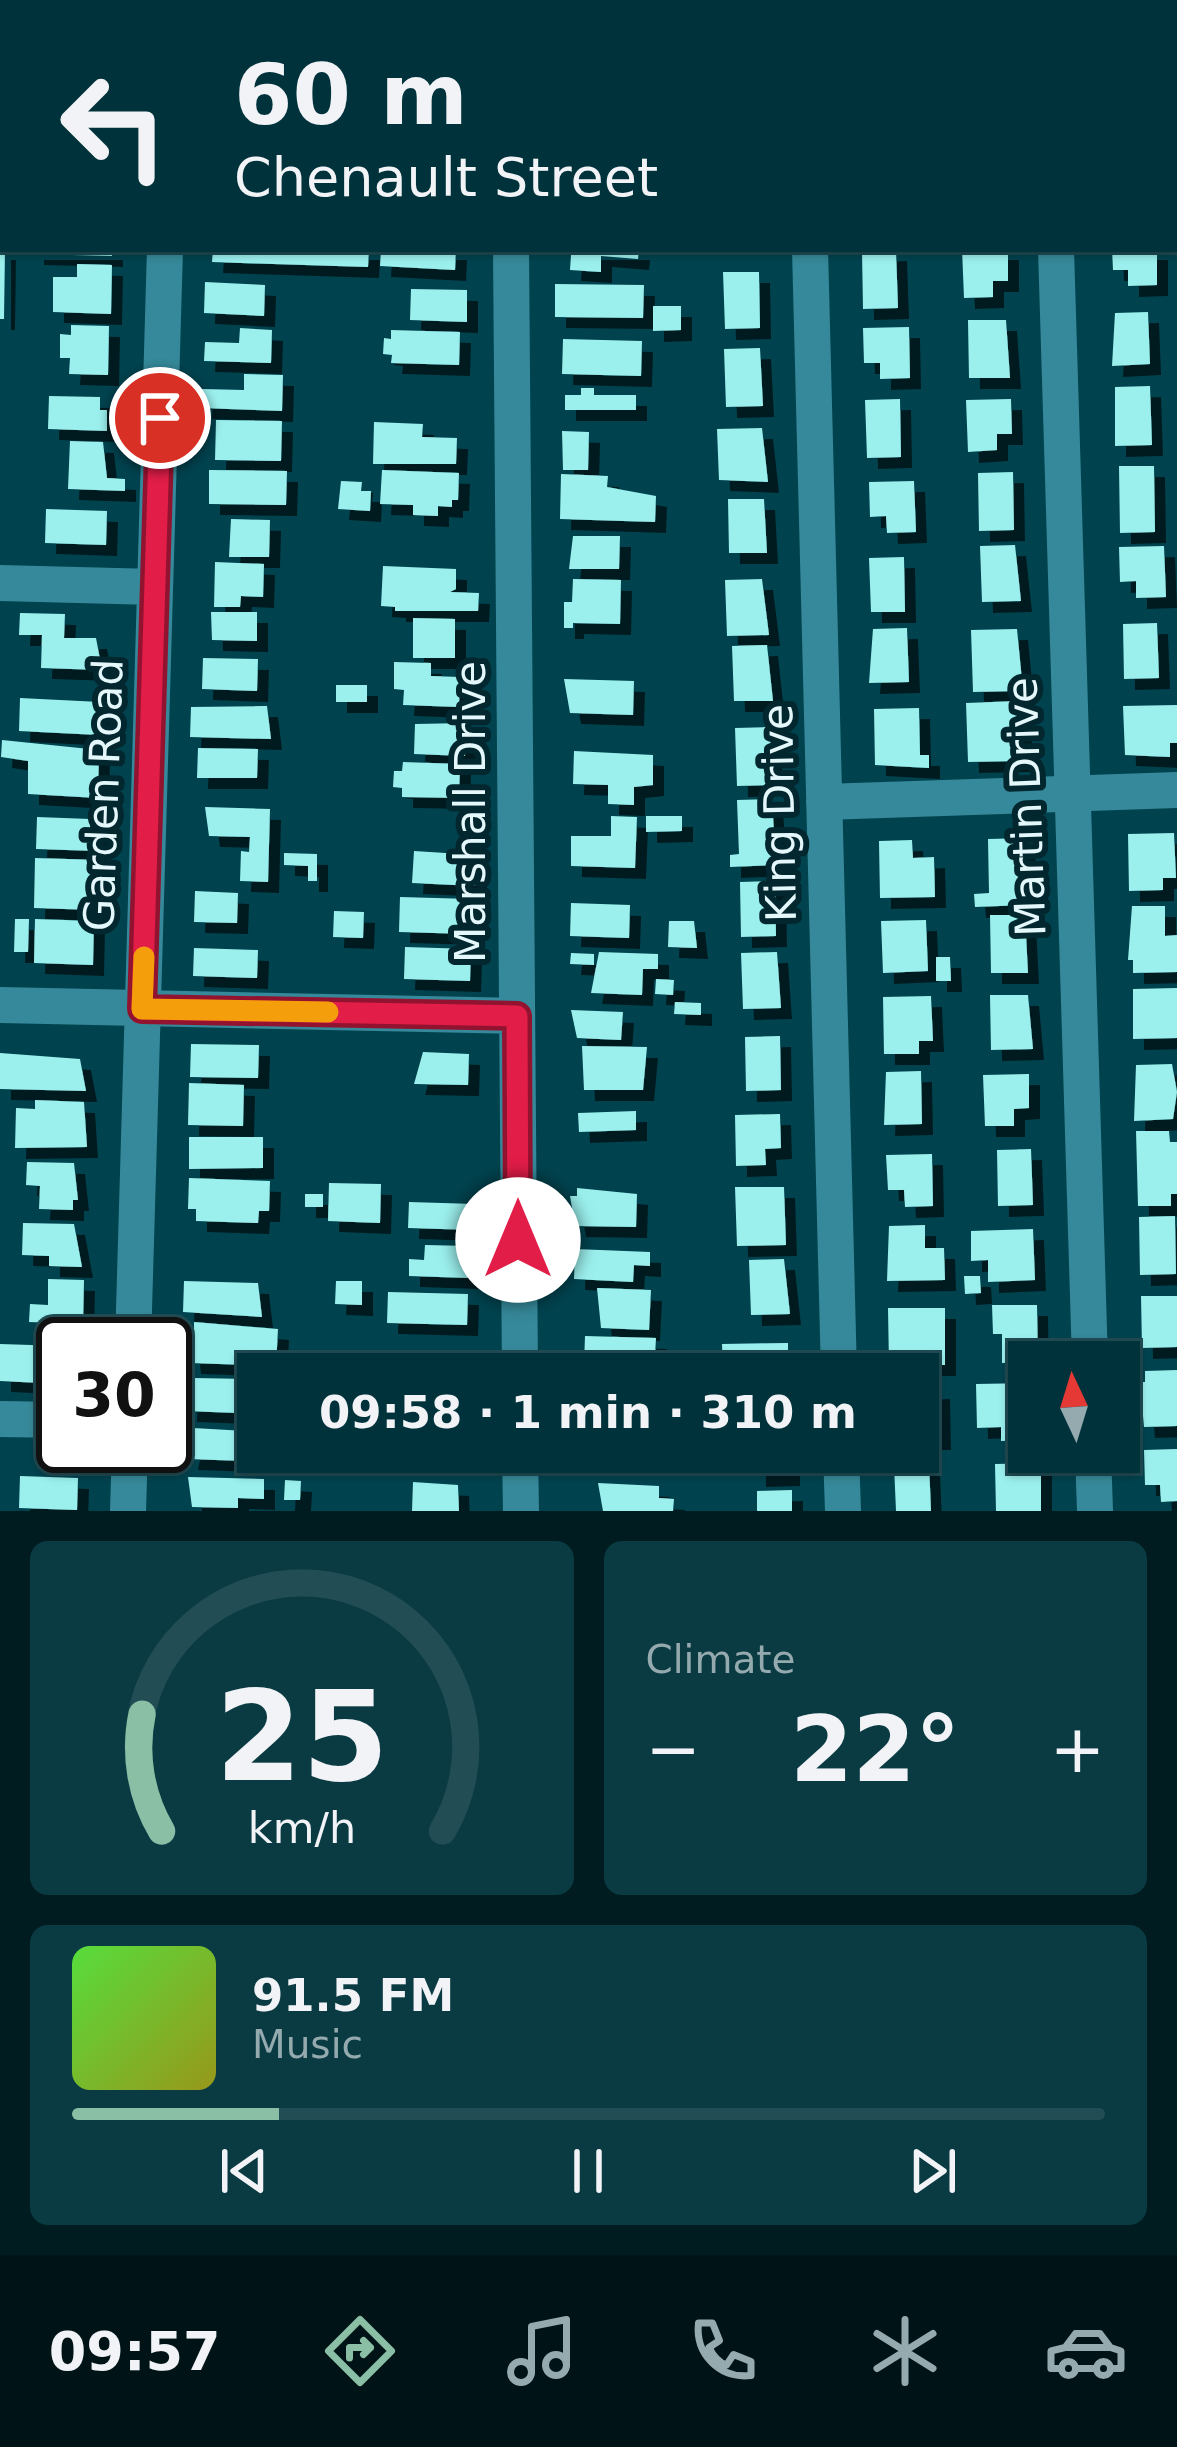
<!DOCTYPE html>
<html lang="en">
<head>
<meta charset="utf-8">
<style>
  body { margin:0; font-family:"DejaVu Sans",sans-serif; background:#0a3a42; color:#f1f3f6; height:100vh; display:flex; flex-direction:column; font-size:45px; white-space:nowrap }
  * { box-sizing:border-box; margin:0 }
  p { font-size:39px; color:#95aaaf }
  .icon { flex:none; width:66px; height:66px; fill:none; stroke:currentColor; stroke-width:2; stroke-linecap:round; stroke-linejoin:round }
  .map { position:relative; height:1511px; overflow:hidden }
  .sheet { display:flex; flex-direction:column; gap:30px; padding:30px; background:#001c20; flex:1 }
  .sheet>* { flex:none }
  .guide { position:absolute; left:0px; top:0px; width:1179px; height:252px; box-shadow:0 3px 9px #0004,0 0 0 3px #224d55; background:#00323b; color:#f1f3f6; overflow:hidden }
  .needle { width:78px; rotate:356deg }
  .buttons { position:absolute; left:1008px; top:1341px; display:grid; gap:24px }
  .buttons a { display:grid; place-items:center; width:132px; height:132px; border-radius:0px; background:#00323b; box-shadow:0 3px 9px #0004,0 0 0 3px #224d55; font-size:60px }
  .speed { position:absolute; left:36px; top:1317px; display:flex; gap:24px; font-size:60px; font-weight:700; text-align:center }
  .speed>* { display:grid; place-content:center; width:156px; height:156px; border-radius:50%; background:#00323b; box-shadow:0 3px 9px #0004,0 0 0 3px #224d55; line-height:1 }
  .speed .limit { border:6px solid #111; border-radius:18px; background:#fff; color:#111 }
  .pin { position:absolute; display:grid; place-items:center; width:102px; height:102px; color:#fff; margin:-51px; border:6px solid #fff; border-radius:50%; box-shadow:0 3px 12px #0007 }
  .me { position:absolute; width:132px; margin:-66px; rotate:0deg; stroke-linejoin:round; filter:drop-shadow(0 0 9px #0008) }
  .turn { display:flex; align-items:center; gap:42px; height:252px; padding:0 36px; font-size:54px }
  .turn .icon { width:156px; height:156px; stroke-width:2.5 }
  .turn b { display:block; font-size:84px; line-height:102px }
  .big { font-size:90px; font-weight:700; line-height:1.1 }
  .sheet .widget { flex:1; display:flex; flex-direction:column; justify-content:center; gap:18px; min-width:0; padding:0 42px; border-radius:18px; background:#0a3a42 }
  .sheet .dial { align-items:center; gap:0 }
  .dial svg { height:312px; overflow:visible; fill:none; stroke:#224d55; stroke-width:7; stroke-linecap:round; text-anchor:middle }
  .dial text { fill:#f1f3f6; stroke:none }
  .song { display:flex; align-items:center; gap:36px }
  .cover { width:144px; height:144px; border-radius:18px; background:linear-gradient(135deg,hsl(110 70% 55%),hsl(60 70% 35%)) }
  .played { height:12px; border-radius:6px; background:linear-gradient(90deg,#8abfa5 20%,#224d55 20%) }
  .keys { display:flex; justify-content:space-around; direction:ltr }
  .heat { display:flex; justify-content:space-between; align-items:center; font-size:66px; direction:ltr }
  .sheet .tiles { flex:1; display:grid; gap:30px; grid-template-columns:1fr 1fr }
  .widget:last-child { grid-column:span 2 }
  .trip { position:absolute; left:237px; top:1353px; width:702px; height:120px; border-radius:0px; background:#00323b; box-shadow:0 3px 9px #0004,0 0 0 3px #224d55; font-weight:700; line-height:120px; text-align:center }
  .dock { display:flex; height:192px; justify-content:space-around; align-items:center; background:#001418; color:#95aaaf }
  .dock .icon { width:84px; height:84px }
  .dock .active { color:#8abfa5 }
  .dock b { font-size:54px; color:#f1f3f6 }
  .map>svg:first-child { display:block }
</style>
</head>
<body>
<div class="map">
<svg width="1177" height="1511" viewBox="0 0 1177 1511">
  <defs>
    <filter id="shadow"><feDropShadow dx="11" dy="11" stdDeviation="0" flood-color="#0009"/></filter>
  </defs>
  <rect width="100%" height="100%" fill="#00434f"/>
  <path fill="#9bf0ee" filter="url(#shadow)" d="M0,249H5L4,319H0Z
    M33,249H112V256L33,254Z
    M213,249H369L368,267L212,262Z
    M381,249H456L455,270L380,266Z
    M564,249H639L638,259L601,256V272L570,270L571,255H563Z
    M962,249H1008V281H993V297L964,298Z
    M1112,249H1157V285L1128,286V270H1113Z
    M896,250L898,308L863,309L862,251Z
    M77,264L112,265L111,314L53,312V277H77Z
    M723,272H759L760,328L725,329Z
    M205,282L265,285L264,316L204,313Z
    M555,284L644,285L643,318L555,317Z
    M411,289L467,290V322L410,320Z
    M653,306H681V330L653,331Z
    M1148,312L1150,364L1112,366L1115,313Z
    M968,320H1006L1010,378H969Z
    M71,325L109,326L108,375L69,374L70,358H60V334L71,335Z
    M909,327L910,378L880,379V363H864L863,328Z
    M240,328L272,330L271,363L204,361L205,342L239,343Z
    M391,330L460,332L459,365L391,363L392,355L383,354L384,338L391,339Z
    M563,339L642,341L641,376L562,374Z
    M760,348L763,406L726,407L724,349Z
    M244,374L283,375L282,411L201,408L202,389L244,390Z
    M1150,386L1152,445L1115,446V387Z
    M581,388H594V395H636V410H565V395H581Z
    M49,396L100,397V410H107V431L48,429Z
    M900,399L901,457L867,458L865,400Z
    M1011,399L1012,434H997V450L968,452L966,400Z
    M216,420L282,421L281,461L215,460Z
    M374,422L423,424L422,437L457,438L456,464H373Z
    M762,428L768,482L719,480L717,429Z
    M562,431L589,432L588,470H563Z
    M70,441L103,442L107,478L125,479V491L68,489Z
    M1119,466H1154L1155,532L1120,533Z
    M209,470L287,471L286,505L209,504Z
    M382,470L459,473L458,500H452V507L438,506V516L413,515V505L380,504Z
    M1013,472L1014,530L979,531L978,473Z
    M561,474L608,476L607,487L656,496L655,522L560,519Z
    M341,481L362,482L361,491H371L370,511L338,509Z
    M914,481L916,532L887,533L886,516L870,517L869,482Z
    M728,499H764L767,553H729Z
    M46,509L107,511L106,545L45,543Z
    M231,519L270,520L269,557H229Z
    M573,536H620L619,569H569Z
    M1015,545L1021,601L982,602L980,546Z
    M1164,546L1166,597L1136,598V581L1120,582L1119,547Z
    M904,557L905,612H871L869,558Z
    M215,562L264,564L263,597L241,596L240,607H214Z
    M383,566L456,569V589L450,592L479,593L478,611H395V607L381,606Z
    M573,579L621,580L620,624L573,623V628H564V602H572Z
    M762,579L769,635L727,636L725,580Z
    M211,612H257V641L212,640Z
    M20,613L65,614L64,638H96L102,670L41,668L42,635H19Z
    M413,618L455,619V658H413Z
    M1157,623L1159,678L1124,679L1123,624Z
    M907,628L909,682L869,683L873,629Z
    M1017,629L1023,691L973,692L971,630Z
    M767,645L773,701H734L732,646Z
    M203,658L258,659L257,691L202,689Z
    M394,662L431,663V676L460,677L459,707L403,705L404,690L394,689Z
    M564,679L634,681L633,715L570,713Z
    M336,685H367V702H336Z
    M20,698L100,702L99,735L19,731Z
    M1020,701L1022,761L968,762L966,703Z
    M1177,705V743H1170V757L1125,755L1123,706Z
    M267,706L271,739L190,737L191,707Z
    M919,708L920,755H929V768L875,765L874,709Z
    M466,723L465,756L414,754L415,724Z
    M770,727L772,785L737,786L735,728Z
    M2,740L99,750L98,798L28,794V761L1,757Z
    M198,748L258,749L257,778H197Z
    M574,751L653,755V785L634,787V805L608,804V785L573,784Z
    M403,762L460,764L459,798L402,797V788L393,787L394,771H402Z
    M772,799L776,865L730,867V855L739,854L737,800Z
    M205,807L270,809L268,882L240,881L241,851L249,852L250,837L209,836Z
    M611,816L637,817L635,868L571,866V836H611Z
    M646,816H682V831L646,832Z
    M37,817L90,819V830L97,831V851L36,849Z
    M1174,833L1176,878H1163V890L1129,891L1128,834Z
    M1024,838L1026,905L975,907L974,894L989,893L988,839Z
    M912,840L913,858L934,857L935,897L880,898L879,841Z
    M414,851L477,855L475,886L412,883Z
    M284,853L317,854V881H308V866L284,865Z
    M35,858L99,860L95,910L34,908Z
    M775,881L776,936L741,937L740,882Z
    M195,891L238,893L237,923L194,922Z
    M400,897L471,899L469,934L399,932Z
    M571,903L630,905L629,938L570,936Z
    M1132,906H1165V936L1177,935V972L1133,973V960H1128Z
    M334,911L364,912L363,938L333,937Z
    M990,915H1025L1028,973H991Z
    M15,919H29L28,952H14Z
    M35,919L94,921L93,965L34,963Z
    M926,920L928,971L883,973L881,921Z
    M669,921H694L697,948L668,947Z
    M405,947L471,949L470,981L404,979Z
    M194,948L258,950L257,978L193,976Z
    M599,952L658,954V969H643L642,995L591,993Z
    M777,952L781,1008L743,1009L741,953Z
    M571,953L594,954V965L570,964Z
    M936,957H950L951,981H936Z
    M656,979L674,980L673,995L655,994Z
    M1177,988V1038L1133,1039V989Z
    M990,995H1028L1033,1049L991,1050Z
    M931,996L933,1041H919V1054H884L883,997Z
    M675,1002L701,1003V1015L674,1014Z
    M571,1010L623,1012L621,1040L577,1038Z
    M780,1036L781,1090L746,1091L745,1037Z
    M191,1044L259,1045L258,1078L190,1077Z
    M582,1046L647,1047L643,1090H584Z
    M423,1052L469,1054L468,1085L414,1084Z
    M0,1053L80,1059L86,1091L0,1089Z
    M1172,1064L1177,1092L1173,1119L1134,1121L1136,1065Z
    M921,1071L922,1124L884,1125L886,1072Z
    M1029,1074V1108L1014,1109V1126H985L983,1075Z
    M189,1083L244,1085L243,1126L188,1125Z
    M35,1100L84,1102L87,1147L15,1148L16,1108L35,1109Z
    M636,1111V1130L579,1132L578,1113Z
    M780,1114L781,1148L765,1149L766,1165L736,1166L735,1115Z
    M1136,1131H1169L1170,1142H1177V1194H1171V1206H1138Z
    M189,1137H263V1168L189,1169Z
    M1031,1149L1033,1205L998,1206L997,1150Z
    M932,1154L933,1206L905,1207L904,1190H888L886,1155Z
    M27,1162L74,1163L78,1200H73V1210L39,1209L40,1186L26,1185Z
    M189,1178L270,1181L269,1211H259L258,1223L196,1221V1209H188Z
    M329,1183L381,1184L380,1223L328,1221Z
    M735,1187H784L786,1245L737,1246Z
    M577,1188L637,1194L636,1227L575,1226L570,1196H577Z
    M305,1194H323V1207H305Z
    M409,1202L475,1204L474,1230L408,1228Z
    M1175,1216L1176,1274L1140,1275L1139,1217Z
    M23,1223L74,1224L82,1267L49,1266V1256L22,1255Z
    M925,1225V1248H944L945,1280L887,1281L889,1226Z
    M1033,1229L1035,1280L988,1282V1260L971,1261V1231Z
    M425,1245L470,1246L469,1278L409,1276V1259L424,1260Z
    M575,1249L650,1252V1266L634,1265L633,1282L574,1279Z
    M784,1259L790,1314L751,1315L749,1260Z
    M964,1276H980L981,1293L965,1294Z
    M48,1279L84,1280L83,1324L29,1322L30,1304L48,1305Z
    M184,1281L258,1283L262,1317L183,1312Z
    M336,1281H362V1305L335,1304Z
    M597,1288L651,1290L649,1330L601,1328Z
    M388,1292L468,1294L467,1325L387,1323Z
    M1141,1296H1177V1347L1142,1348Z
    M992,1305H1037L1038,1362L1002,1363V1334H993Z
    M888,1308H945V1365H889Z
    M194,1322L278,1329L276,1366L190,1363L187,1333H194Z
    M585,1336L656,1338L654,1374L590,1370L584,1365Z
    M788,1343V1374H723L722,1344Z
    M0,1344L63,1346V1384L0,1381Z
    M1177,1370V1426L1144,1427L1140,1382H1145V1371Z
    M194,1378L248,1379V1390H238L237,1413L186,1411L187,1389H194Z
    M1029,1383V1440L1001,1441V1427L977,1428L976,1384Z
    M939,1388L940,1439H918V1389Z
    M193,1428L246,1431L245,1461L187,1459Z
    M1177,1449V1501L1161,1502L1160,1485H1145L1144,1450Z
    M393,1452H461L460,1464L392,1462Z
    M735,1452H789V1475L755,1476V1464H735Z
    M929,1463L931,1511H896L894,1465Z
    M1041,1463V1511H996L995,1464Z
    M20,1476L78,1478L77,1510L19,1508Z
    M188,1477L264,1479V1499L238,1498V1508L192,1507Z
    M285,1480L301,1481L300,1500H284Z
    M413,1482L458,1485L459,1511H412Z
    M598,1483L659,1486V1498L674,1499L673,1511H603Z
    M792,1490V1511H757V1491Z"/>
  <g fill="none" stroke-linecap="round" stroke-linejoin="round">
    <path stroke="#36899a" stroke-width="36" d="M510,0V3
      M804,0V3
      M1049,0L1050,3
      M172,3V0
      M0,164H3
      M511,249L520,1374
      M810,249L839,1374
      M1056,249L1090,1362
      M0,583L155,587
      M824,802L1177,790
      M0,1005L517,1016
      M133,1344L165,249
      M0,1419L63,1420
      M520,1452L521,1511
      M841,1452L843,1511
      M1093,1452L1095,1511
      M128,1511L130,1446"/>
  </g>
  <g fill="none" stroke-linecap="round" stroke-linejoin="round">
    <g stroke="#92132f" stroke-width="30">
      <path id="route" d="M160,418L142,1009L517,1016L518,1240"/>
    </g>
    <use href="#route" stroke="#e11d48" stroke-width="21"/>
    <path stroke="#f59e0b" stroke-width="21" d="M144,957L142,1009L328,1012"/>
  </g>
  <g text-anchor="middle" stroke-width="12" stroke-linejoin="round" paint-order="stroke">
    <g font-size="42" fill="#e4f7fb" stroke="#03272f">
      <text transform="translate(103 795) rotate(-88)" y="15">Garden Road</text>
      <text transform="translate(1026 807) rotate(-92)" y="15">Martin Drive</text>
      <text transform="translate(470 812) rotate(-90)" y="15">Marshall Drive</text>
      <text transform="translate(779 813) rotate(-91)" y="15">King Drive</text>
    </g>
  </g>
</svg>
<div class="buttons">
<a><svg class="needle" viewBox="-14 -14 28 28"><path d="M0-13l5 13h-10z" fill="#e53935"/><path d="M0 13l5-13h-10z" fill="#95aaaf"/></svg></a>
</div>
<div class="speed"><div class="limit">30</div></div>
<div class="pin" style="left:160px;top:418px;background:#d93025"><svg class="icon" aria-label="arrive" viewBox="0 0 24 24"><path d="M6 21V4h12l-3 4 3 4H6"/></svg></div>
<svg class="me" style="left:518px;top:1240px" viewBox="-20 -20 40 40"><circle r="19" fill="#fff"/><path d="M0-13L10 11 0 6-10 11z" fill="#e11d48"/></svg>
<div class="trip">09:58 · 1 min · 310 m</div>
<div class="guide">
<div class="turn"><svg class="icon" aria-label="left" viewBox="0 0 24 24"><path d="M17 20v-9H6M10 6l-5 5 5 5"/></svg><div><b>60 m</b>Chenault Street</div></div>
</div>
</div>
<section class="sheet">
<div class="tiles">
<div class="widget dial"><svg viewBox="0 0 100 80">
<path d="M14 69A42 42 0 1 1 86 69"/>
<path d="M14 69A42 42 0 0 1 9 39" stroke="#8abfa5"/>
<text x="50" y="56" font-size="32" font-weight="700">25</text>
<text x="50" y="72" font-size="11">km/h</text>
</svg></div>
<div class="widget"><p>Climate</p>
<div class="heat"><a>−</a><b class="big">22°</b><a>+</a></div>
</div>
<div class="widget">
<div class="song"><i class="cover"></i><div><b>91.5 FM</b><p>Music</p></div></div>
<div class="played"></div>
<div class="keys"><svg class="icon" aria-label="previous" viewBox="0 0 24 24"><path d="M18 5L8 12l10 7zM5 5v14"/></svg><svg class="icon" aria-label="pause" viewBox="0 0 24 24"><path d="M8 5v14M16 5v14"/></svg><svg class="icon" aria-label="next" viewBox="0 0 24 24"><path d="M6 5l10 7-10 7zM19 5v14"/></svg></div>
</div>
</div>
</section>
<nav class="dock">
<b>09:57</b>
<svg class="icon active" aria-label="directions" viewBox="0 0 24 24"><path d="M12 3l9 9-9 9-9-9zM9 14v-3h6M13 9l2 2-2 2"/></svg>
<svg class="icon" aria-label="music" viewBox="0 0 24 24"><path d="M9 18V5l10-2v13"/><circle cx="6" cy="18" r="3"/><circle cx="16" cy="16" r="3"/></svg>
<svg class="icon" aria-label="phone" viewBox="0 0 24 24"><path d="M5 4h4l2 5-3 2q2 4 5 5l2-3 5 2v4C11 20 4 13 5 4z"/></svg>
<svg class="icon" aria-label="climate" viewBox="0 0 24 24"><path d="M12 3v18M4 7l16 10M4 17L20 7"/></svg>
<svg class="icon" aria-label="car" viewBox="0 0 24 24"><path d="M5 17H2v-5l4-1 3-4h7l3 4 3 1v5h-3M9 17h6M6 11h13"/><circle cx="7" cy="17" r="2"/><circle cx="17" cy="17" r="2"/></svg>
</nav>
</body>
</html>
